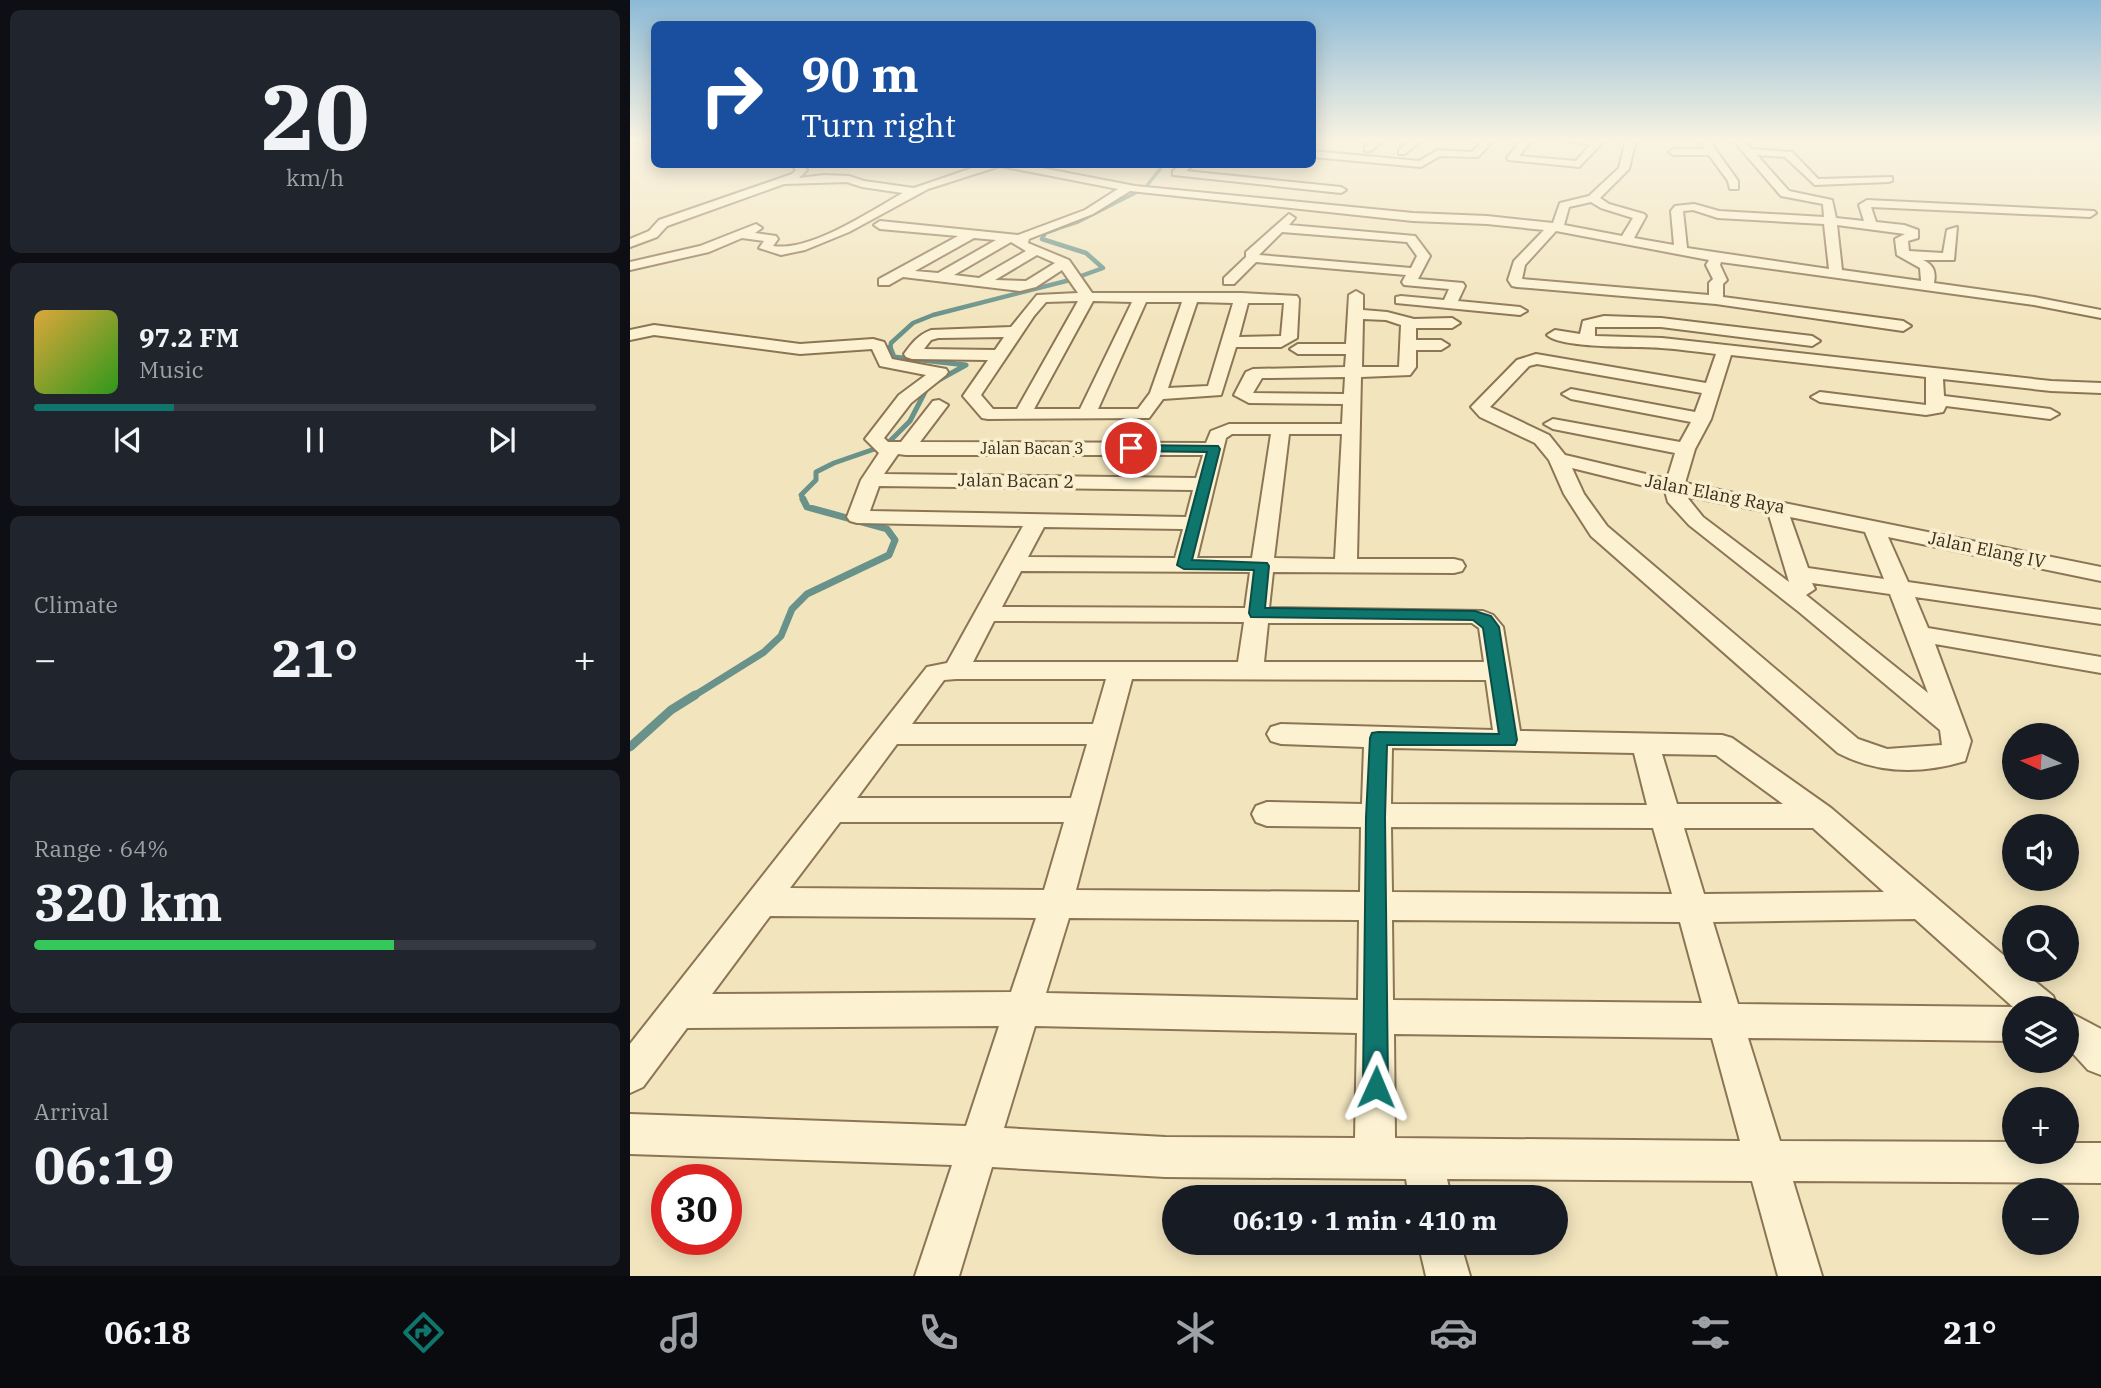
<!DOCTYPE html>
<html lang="en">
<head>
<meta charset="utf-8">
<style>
  body { margin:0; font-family:"IBM Plex Serif",serif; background:#20242c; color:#f1f3f6; height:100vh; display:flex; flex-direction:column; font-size:26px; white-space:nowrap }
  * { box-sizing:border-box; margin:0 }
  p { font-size:23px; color:#9ea1a6 }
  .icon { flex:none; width:38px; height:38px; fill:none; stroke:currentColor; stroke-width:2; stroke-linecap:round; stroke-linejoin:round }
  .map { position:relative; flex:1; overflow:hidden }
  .side { display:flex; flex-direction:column; gap:10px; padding:10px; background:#0d0f14; width:630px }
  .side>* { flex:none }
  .banner { position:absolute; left:21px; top:21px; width:665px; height:147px; border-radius:10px; box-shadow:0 4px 18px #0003; background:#1a4fa0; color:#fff; overflow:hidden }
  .needle { width:46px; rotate:274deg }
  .tools { position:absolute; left:1372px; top:723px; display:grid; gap:14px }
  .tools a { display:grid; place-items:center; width:77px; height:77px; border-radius:50%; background:#171b24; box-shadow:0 4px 18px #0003; font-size:35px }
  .speed { position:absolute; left:21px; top:1164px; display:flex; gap:14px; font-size:35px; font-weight:700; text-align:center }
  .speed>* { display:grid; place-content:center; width:91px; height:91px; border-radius:50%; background:#171b24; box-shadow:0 4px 18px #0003; line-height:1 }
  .speed .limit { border:10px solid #d22; background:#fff; color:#111 }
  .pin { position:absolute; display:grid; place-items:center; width:60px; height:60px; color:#fff; margin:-30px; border:4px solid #fff; border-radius:50%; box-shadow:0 2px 7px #0007 }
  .me { position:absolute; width:77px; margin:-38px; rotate:1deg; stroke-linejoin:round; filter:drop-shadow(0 0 5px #0008) }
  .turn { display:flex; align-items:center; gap:24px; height:147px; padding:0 35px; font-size:32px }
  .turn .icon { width:91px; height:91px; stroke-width:2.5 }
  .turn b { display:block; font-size:49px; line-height:60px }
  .big { font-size:52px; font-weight:700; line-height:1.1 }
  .side .card { flex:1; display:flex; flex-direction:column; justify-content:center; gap:10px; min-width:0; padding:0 24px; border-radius:10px; background:#20242c }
  .side .dial { align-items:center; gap:0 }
  .dial b { font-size:91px; line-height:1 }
  .song { display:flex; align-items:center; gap:21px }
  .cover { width:84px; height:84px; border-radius:10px; background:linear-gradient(135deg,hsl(40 70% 55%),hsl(110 70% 35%)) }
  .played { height:7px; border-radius:4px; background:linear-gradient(90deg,#0f766e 25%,#363941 25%) }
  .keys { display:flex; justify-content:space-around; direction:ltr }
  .heat { display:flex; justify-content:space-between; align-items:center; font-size:38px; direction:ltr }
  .charge { height:10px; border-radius:5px; background:linear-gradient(90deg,#34c759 64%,#363941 0) }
  .trip { position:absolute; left:532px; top:1185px; width:406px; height:70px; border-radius:35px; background:#171b24; box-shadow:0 4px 18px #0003; font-weight:700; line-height:70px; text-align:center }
  .menu { display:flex; height:112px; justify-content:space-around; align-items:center; background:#090b0e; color:#9ea1a6 }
  .menu .icon { width:49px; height:49px }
  .menu .selected { color:#0f766e }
  .menu b { font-size:32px; color:#f1f3f6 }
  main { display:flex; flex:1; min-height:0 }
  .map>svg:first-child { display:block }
</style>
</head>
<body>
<main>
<section class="side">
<div class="card dial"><b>20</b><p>km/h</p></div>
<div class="card">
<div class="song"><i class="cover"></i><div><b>97.2 FM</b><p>Music</p></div></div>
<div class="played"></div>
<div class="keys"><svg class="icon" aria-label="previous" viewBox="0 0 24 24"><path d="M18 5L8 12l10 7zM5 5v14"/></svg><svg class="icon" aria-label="pause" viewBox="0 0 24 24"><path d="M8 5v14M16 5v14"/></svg><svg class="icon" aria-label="next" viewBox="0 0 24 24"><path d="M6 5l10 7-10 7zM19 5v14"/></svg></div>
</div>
<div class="card"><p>Climate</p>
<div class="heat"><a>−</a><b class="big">21°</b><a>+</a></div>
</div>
<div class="card"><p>Range · 64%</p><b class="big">320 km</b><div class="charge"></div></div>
<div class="card"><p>Arrival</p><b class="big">06:19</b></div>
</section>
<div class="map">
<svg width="1471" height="1276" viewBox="0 0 1471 1276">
  <rect width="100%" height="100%" fill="#f2e5be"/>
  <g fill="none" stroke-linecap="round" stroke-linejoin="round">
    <path stroke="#68928a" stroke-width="3.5" d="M420,231L448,222L515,188L534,164"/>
    <path stroke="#68928a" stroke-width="4.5" d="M260,349L261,343L283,323L303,315L440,280L473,268L456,253L412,239L415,233L426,229"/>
    <path stroke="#68928a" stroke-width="5" d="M174,501L171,495L186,480V472L204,463L256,445L280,421L298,386L336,365L264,357L260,347"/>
    <path stroke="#68928a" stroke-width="7" d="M62,697L134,652L151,636L162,609L177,594L259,555L265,540L257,529L177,507L173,499"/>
    <path stroke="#68928a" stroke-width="9" d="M0,747L41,710L65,695"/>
    <g stroke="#8c7555" stroke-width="4">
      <path id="street" d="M0,139H9L0,144Z
        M744,139H755L741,151H735V147Z
        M782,139H793L775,154H769V150Z
        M855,139H865L848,157L810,156L791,167L682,157V151L789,161L808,150L842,152Z
        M892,139H902L889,156L946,161L960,145L928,139H958L972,143L949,167L878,160L877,158Z
        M996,139H1006L999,169L970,198L979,204L1014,214L1016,216L1004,238L1044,245L1041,211L1045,206L1064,204L1089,211L1194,217L1193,204L1151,196L1102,139H1112L1121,149L1162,152L1188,179L1262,177V181L1258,182L1185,185L1155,157L1127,155L1159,191L1202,200L1206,218L1234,221L1229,205L1237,200L1464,211L1466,213L1460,217L1241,207L1246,222L1274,225L1288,230V238L1278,241L1279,251L1313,253L1317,230L1327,227L1324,260H1293C1304,265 1306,272 1304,283L1404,297L1471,310V318L1404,305L1091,262L1090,265L1097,280L1093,284V297L1273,321L1281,326L1273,331L1086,304L887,287L882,286L878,280L884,261L914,230L857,224L783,221L500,191L463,214L399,239L398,243L439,260L462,293H612L667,296L669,299L667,338L651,347H606L591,395L533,399L519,418L358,419L352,418L333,396L358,360L282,359L276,357L274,354C282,343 288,335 301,330L381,327L407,295L448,293L432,270L406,287L390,291L273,277L259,285H249V279L328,236L250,229L244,225L250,221L388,235L455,210L488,189L370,166L298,189L219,232L175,250L151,255L129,248L134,241L112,238L79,252L0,270V262L70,246L126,224L132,228L125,233L146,236L148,239L143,246C181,252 240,211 273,193L232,187L217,182L154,184L37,226L27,237L0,247V239L19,231L29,220L162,174L166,170L161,164H172L177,170L169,178L194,175L219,176L234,181L284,188L354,164H391L505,186L783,213L857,216L923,223L930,203L959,196L989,168ZM961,202L971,208L1003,218L992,236L934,225L939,207ZM1063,210L1088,218L1194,224L1199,269L1057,248L1053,211ZM1207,225L1275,234L1265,239L1267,255L1290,268L1291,281L1212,270ZM926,231L1079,260L1076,265L1083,279L1079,283V295L892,279L895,265ZM344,238L366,240L308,273L285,271ZM381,242L396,251L349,278L324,275ZM407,255L425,263L396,281L365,280ZM448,301L387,409H363L351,395L404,316L416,302ZM463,301L502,302L450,409H404ZM516,302H552L520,393L508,409H468ZM567,302L603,303L578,386L538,388ZM618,303H654L651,336L609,337ZM374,337L365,350L294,349L301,340L308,338Z
        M1068,139H1078L1108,181V189H1100L1098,181L1079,155H1044L1039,152L1044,149H1075Z
        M552,164H564L556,171L711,187L716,190L711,193L543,175V171Z
        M659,214L665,218L659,225L785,236L800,256L788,279L833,283L835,286L828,301L890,307L897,311L890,315L766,303V297L771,296L814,300L819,289L774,285L772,282L776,275L626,262L604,284H594V278L616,257V252ZM652,232L777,242L787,256L781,268L629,255Z
        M726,291L733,295V310L757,312L784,319L822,318L830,323L822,328H786V340H811L819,345L811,350H786V367L780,375L731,377L727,559H824L832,561L835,566L832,571L824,573L643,572L639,608L853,611L863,615L873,627L890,731L1092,735L1102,738L1201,808L1384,964V970H1391L1423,996L1428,1008H1384V1041L1118,1038L1150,1141L1384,1142V1152H1437V1143H1471V1183L1163,1181L1192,1276H1148L1122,1181L817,1179L821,1197H779L776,1179L535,1177L362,1167L329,1276H285L322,1165L0,1154V1114L336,1126L369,1026L57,1028L13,1087L0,1093V1044L297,667L317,663L393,526L227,523L220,521L217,517L231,480L249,453L235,439L269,395L296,375L250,366L242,349L170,354L24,335L0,340V330L24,325L170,344L243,339L254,342L262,359L316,369L318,372L316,375L281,403L254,438L258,442H271L303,401L309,400L318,405L290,442L576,443L581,431L599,424H712L713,404L619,403L604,395L616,372L623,369L715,367L716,354H668L660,349L668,344H716L719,295ZM733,319L756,320L771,325L769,367H732ZM715,377L714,394L623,393L632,378ZM602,434H641L622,558H567L596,438ZM659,434H712L705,559L644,558ZM268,454L276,455H573L566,478L254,474ZM249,486L563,490L556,517L240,511ZM414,527L553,529L545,558L398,557ZM391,571L620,572L615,608L372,607ZM364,621L614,622L608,662H343ZM638,623H842L849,628L854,662H634ZM326,679H476L463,724H282L314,680ZM502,679L856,680L863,730L651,724L641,727L637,734L641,741L651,744L734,747L732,804L637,802L626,806L622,814L626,822L637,826L731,827L730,892L446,890ZM267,744H457L441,798H227ZM762,748L1004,753L1017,805L761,804ZM1032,754L1086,755L1153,804H1047ZM210,822H434L414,890L160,888ZM761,827L1023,828L1042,894L762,892ZM1054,828H1183L1254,892L1074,894ZM140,916L406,918L381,992L82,994ZM439,918L729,920L728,1000L416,993ZM1285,919L1383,1007L1108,1004L1083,922ZM762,920L1050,922L1072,1003L763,1000ZM405,1026L727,1033L725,1138L535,1137L374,1128ZM764,1034L1082,1038L1110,1141L765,1138Z
        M974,316L1031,318L1182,336L1190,341L1182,346L1031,327H965V336L1032,338L1421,381L1471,383V393L1421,391L1313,379L1314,396L1420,409L1429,414L1420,419L1316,406L1313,412L1296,415L1190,402L1181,397L1190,392L1296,405V377L1101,355L1081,419L1065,449L1055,483L1471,567V581L1258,537L1278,582L1471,610V624L1285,597L1298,628L1471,657V673L1305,644L1341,741L1335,761C1292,774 1248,774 1208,753L961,536L934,494L919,460L905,443L850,417L841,407L887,360L906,354L1076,383L1086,354C1068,352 1049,349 1031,348C1008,346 932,349 917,335L925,330L950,334L953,321ZM907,364L1072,393L1065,412L941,389L932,394L941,399L1061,422L1050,442L923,419L914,424L923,429L1045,453L1037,479L935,455L919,435L860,407L899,366ZM942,468L1035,491L1038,502L1059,525L1169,612L1310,730L1312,745L1257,749L1228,739L977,526L954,494ZM1056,496L1138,512L1159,582L1073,517ZM1160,517L1235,532L1254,579L1178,568ZM1182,583L1260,594L1298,693L1176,595L1185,589Z
        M1437,1011L1471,1029V1075L1458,1070L1437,1047Z
        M788,1242H830L840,1276H796Z"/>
    </g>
    <use href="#street" fill="#fcf2d2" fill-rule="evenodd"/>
  </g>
  <linearGradient id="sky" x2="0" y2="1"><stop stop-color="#8cbad6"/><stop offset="0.44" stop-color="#f9f3e2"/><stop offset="1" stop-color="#f9f3e2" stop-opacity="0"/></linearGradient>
  <rect width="1471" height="318" fill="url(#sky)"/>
  <path fill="#0f766e" stroke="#0a4d48" stroke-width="2" d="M501,445L588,446L590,449L562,560L637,563L639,566L635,608L845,611L861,616L869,627L887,740L885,745H757L755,817L758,1087L755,1096L746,1100L737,1096L733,1087L736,817L740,738L742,733L748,732L869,734L853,628L843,620L621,617L619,613L624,570L554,569L547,565L577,452L497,451L495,448Z"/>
  <g text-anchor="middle" stroke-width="7" stroke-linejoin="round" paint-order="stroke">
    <g font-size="16" fill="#3a2c1b" stroke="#f9efce">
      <text x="402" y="454">Jalan Bacan 3</text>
    </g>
    <g font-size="18" fill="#3a2c1b" stroke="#f9efce">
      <text transform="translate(386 481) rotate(1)" y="6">Jalan Bacan 2</text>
      <text transform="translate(1085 494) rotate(11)" y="6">Jalan Elang Raya</text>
      <text transform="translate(1357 550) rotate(12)" y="6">Jalan Elang IV</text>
    </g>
  </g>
</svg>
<div class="tools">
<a><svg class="needle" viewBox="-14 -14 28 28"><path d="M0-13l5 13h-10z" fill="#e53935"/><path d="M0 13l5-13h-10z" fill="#9ea1a6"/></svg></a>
<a><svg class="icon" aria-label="sound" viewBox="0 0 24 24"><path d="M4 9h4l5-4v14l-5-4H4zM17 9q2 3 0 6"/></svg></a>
<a><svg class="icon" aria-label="search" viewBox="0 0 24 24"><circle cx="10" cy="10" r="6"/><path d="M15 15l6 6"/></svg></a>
<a><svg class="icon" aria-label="layers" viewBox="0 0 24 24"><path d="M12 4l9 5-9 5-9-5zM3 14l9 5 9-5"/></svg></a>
<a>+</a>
<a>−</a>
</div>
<div class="speed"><div class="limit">30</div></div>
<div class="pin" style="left:501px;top:448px;background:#d93025"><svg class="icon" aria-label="arrive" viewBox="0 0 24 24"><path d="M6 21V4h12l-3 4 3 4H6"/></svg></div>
<svg class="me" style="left:746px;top:1087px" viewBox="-20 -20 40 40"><path d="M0-17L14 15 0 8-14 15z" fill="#0f766e" stroke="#fff" stroke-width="4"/></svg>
<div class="trip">06:19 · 1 min · 410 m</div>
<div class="banner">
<div class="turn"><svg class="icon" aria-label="right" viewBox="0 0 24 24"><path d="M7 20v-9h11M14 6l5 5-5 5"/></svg><div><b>90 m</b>Turn right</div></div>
</div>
</div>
</main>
<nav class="menu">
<b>06:18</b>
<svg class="icon selected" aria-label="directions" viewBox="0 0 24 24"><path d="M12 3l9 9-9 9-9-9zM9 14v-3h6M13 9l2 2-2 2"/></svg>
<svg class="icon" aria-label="music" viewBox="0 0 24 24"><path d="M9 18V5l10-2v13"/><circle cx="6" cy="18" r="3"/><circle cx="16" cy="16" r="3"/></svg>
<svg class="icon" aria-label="phone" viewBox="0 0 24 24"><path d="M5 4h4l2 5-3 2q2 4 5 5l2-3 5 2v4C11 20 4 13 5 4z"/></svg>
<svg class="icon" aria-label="climate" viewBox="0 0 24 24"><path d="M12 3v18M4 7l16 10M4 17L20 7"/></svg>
<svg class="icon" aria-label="car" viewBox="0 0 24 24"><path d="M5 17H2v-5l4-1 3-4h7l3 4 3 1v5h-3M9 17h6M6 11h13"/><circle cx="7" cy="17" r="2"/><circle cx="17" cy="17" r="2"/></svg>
<svg class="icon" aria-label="filters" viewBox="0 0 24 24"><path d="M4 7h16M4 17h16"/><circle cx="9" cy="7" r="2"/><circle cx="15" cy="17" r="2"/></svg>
<b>21°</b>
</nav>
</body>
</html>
